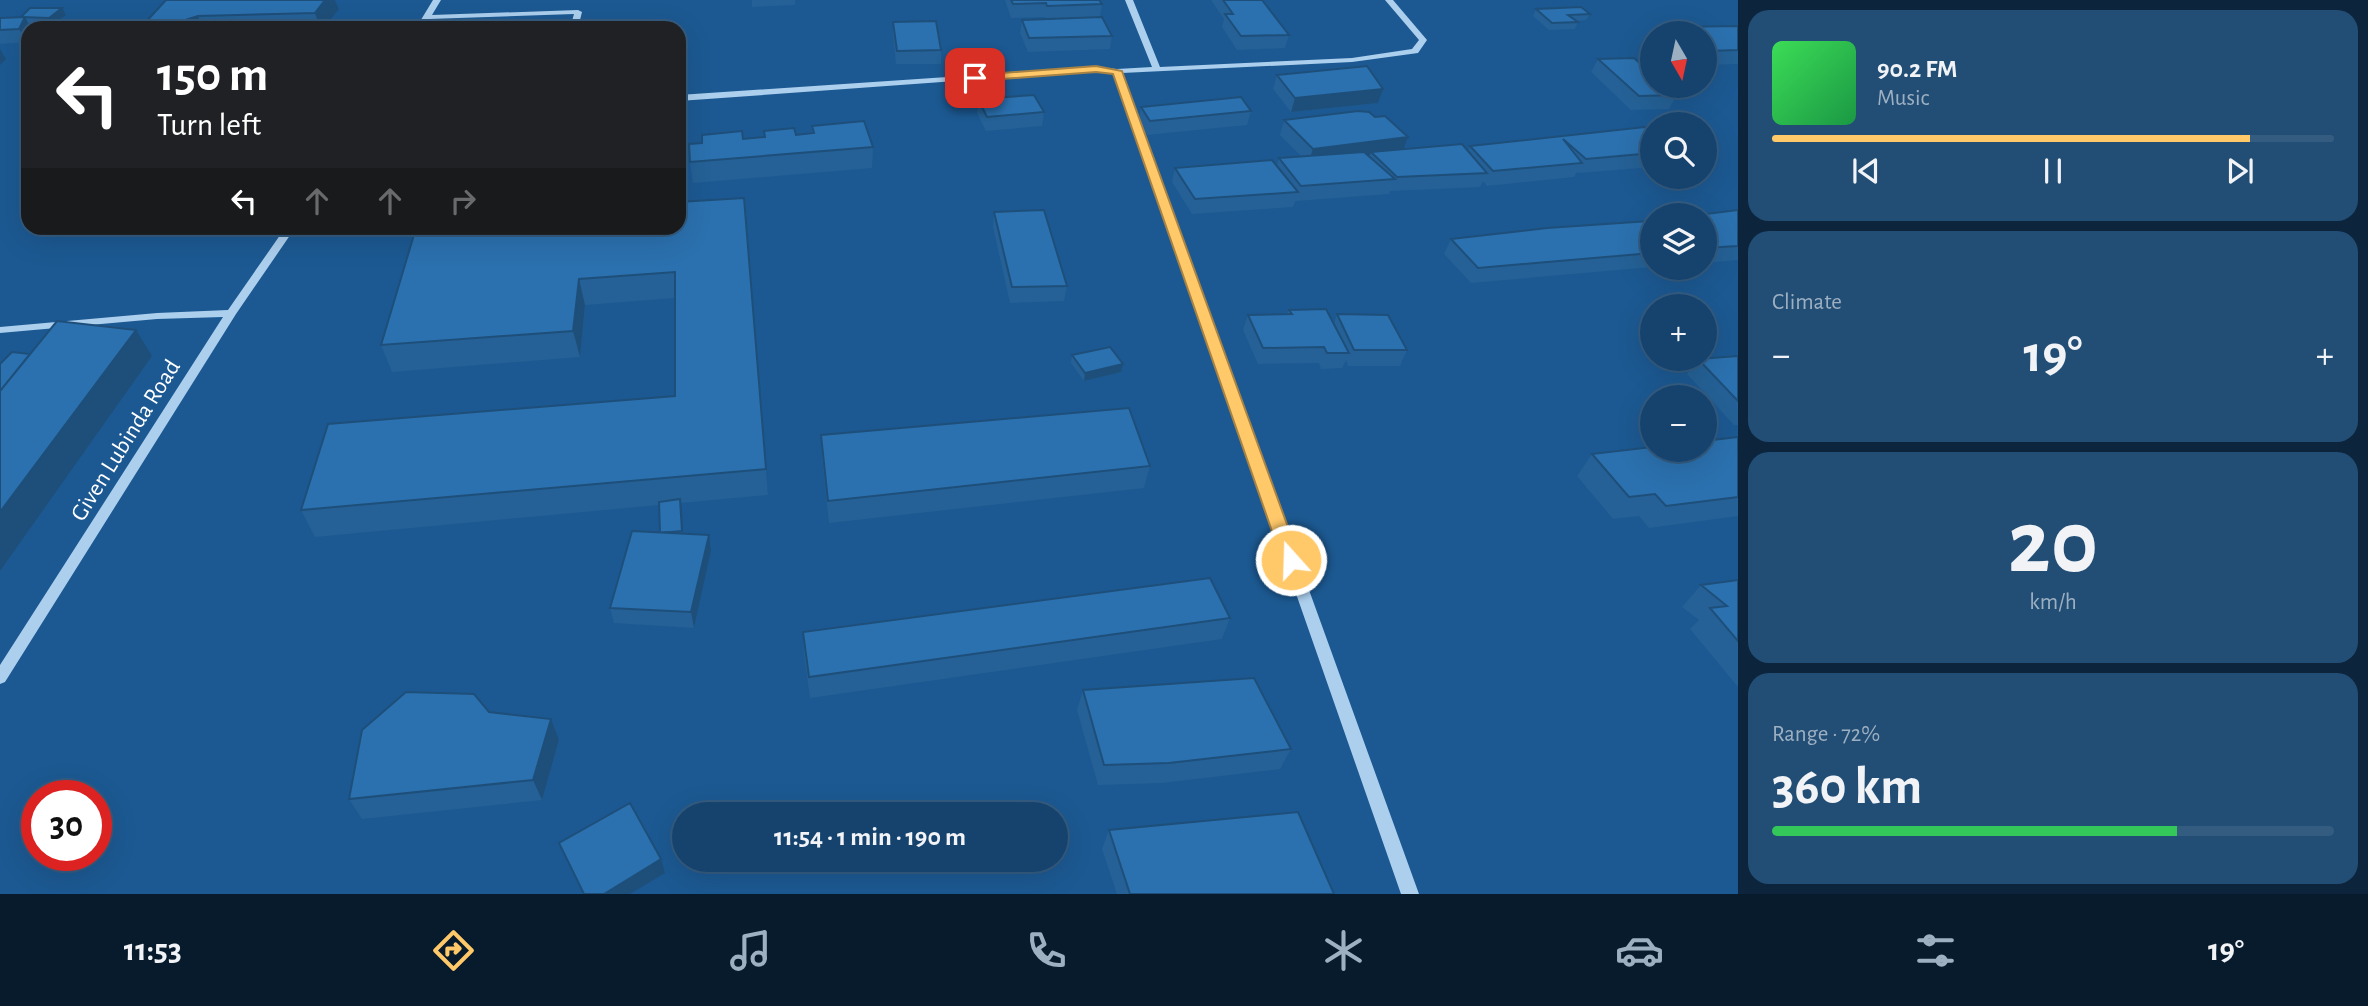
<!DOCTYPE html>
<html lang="en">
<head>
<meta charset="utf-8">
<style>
  body { margin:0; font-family:"Alegreya Sans",sans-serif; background:#224e76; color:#f1f3f6; height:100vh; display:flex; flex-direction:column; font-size:26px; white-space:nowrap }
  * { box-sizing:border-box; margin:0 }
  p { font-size:23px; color:#9db0c2 }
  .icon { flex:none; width:38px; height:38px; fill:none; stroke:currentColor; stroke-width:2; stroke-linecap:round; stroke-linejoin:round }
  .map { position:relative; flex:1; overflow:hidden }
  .panel { display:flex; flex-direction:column; gap:10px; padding:10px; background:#0c253c; width:630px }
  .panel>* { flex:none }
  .hud { position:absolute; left:21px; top:21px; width:665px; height:214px; border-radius:21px; box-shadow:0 7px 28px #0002,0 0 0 2px #345c81; background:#202124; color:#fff; overflow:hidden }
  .needle { width:46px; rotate:171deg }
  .controls { position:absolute; left:1640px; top:21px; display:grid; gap:14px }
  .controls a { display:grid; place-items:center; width:77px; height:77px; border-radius:50%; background:#15436e; box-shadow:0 7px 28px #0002,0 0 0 2px #345c81; font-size:35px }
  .speed { position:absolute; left:21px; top:780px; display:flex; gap:14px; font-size:35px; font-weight:700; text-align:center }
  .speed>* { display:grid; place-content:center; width:91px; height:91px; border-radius:50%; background:#15436e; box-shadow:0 7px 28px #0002,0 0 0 2px #345c81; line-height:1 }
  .speed .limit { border:10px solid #d22; background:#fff; color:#111 }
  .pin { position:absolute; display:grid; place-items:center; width:60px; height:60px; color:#fff; margin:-30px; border-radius:14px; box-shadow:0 4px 10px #0006 }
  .me { position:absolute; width:77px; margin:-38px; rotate:340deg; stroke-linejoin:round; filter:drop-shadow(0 0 5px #0008) }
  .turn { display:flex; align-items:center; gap:24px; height:147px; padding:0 21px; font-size:32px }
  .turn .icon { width:91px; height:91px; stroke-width:2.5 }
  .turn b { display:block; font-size:49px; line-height:60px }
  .lanes { display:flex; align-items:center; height:66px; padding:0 21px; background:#0003; justify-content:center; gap:35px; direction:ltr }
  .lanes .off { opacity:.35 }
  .big { font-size:52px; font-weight:700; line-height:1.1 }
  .panel .tile { flex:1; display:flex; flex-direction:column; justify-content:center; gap:10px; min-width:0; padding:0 24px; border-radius:21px; background:#224e76 }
  .panel .dial { align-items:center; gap:0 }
  .dial b { font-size:91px; line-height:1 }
  .song { display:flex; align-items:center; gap:21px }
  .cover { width:84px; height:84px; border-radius:10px; background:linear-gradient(135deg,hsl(130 70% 55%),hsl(140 70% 35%)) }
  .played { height:7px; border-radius:4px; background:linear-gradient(90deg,#ffc869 85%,#345c81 85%) }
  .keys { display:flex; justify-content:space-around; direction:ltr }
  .heat { display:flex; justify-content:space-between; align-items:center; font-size:38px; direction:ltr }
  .charge { height:10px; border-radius:5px; background:linear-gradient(90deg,#34c759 72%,#345c81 0) }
  .trip { position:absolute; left:672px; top:802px; width:396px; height:70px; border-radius:35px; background:#15436e; box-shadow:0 7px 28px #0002,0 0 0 2px #345c81; font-weight:700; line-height:70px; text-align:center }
  .dock { display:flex; height:112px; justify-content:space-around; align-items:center; background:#081b2c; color:#9db0c2 }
  .dock .icon { width:49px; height:49px }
  .dock .on { color:#ffc869 }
  .dock b { font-size:32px; color:#f1f3f6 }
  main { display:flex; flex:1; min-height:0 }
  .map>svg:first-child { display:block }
</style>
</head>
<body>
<main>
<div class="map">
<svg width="1738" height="894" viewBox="0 0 1738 894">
  <rect width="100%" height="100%" fill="#1c5992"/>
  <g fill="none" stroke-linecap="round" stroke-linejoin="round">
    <path fill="#accfee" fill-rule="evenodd" d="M433,0H441L432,15L578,10L582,12L578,28H570L574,14L429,19L424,28H416Z
      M1125,0H1133L1160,67L1352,58L1412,49L1419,40L1385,0H1393L1427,40L1418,53L1352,62L1122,73L1419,894H1401L1114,73L1096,71L679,101V95L1096,67L1117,69L1152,67Z
      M285,228H295L236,314L5,682L0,684V665L223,317L157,319L0,333V327L157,313L228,310Z"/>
  </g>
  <path fill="#256196" d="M166,0H335L339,9L324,28H145L143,25Z
    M732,0H795V5L752,7V0Z
    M1005,0H1099L1102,4L1100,17L1046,19L1045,17L1011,18Z
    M1211,0H1262L1289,35L1285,48L1237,50L1222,27L1224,19Z
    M1536,9L1590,14L1586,20L1576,21L1578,22L1575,29L1549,30L1533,16Z
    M66,15L52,25L29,24L31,28H28L27,42L0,44V18Z
    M1022,20L1112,36L1110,49L1028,52L1020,33Z
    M893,22L941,50V64H896L893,35Z
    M1738,26V64L1704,65V33H1670L1673,27Z
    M1598,59L1677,95L1669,109L1631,110L1591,72Z
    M1277,75L1383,89L1378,103L1291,112L1273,89Z
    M978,99L1044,112L1042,126L986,131L977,113Z
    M1141,107L1251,111L1247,125L1147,135L1139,121Z
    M1284,120L1403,149L1468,151L1470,146L1652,134V167L1579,173L1577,172L1574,177L1487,186L1483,181L1480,187L1391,191H1390L1389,194L1296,201V200L1293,207L1192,214L1172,182L1175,168L1277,166L1279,158L1302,157L1280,135Z
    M812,126L873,147L872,168L693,183L690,162L765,137L764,131L796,135L812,134Z
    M744,198L768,495L681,503L683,534L711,551L694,628L614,623L610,608L660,533L659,505L315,537L301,510L675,396V298L585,305L580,357L392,372L381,345Z
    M1738,210V260L1704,263V215Z
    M994,212L1067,286L1064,301L1010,303L993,227Z
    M1652,221V267L1471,283L1444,254L1451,239Z
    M1289,310L1334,324L1337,314L1407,350L1400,366H1348L1346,360L1342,368L1321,369L1319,363L1258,364L1243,330L1248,315L1287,314Z
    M1072,355L1121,372L1084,381L1071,363Z
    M1738,356V425H1734L1687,374L1697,359Z
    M821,435L1150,466L1144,488L829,523L822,457Z
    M1738,437V516L1649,528L1639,516L1613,519L1577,476L1592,454Z
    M1738,580V687L1690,629L1699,620L1682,607L1701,585Z
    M1230,618L1222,639L810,698L804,654L803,632Z
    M1083,690L1291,749L1280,769L1162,783L1098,785L1077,710Z
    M489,712L559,740L542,800L362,819L349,799Z
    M1109,830L1334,894H1117L1102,849Z"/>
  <path fill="#1e4f7a" d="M325,0H335L339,9L324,28H320L315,13Z
    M62,8L66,15L52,25L49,18Z
    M198,16L203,28H179L176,23Z
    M25,17L31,28H28L27,42L19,29Z
    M0,49L6,59L0,65Z
    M1383,89L1378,103L1291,112L1295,98Z
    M1408,137L1403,151L1371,152L1370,155L1308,163L1313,149Z
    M579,279L585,305L580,357L573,331Z
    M136,330L152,356L0,571V512Z
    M1123,364L1121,372L1084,381L1085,373Z
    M680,499L682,508L683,539L682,531Z
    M709,535L711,551L694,628L691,612Z
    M551,719L559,740L542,800L533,780Z
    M661,859L665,873L630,894H604Z"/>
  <path fill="#2b71af" stroke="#1e4f7a" stroke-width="2" d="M166,0H325L315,13L198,16L176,23L143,25Z
    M1011,0H1099L1102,4L1047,6L1046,3L1013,4Z
    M1223,0H1262L1289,35L1241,36L1225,14H1233Z
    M1581,7L1590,14L1568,15L1578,22L1552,23L1536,9Z
    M30,8H62L49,18L21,17Z
    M25,17L19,29L0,30V18Z
    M1102,17L1112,36L1029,38L1022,20Z
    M936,21L941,50L897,51L893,22Z
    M1738,26V50L1707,51L1704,49V33H1682L1673,27Z
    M1634,58L1652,74V86H1666L1677,95L1639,96L1598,59Z
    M1367,66L1383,89L1295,98L1277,75Z
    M1034,95L1044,112L987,117L978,99Z
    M1241,97L1251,111L1150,121L1141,107Z
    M1358,111L1369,112L1375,117L1385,116L1408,137L1313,149L1284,120Z
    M864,121L873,147L690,162L689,144L702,143V135L742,131L743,139L765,137L764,131L794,128L796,135L814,133L812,126Z
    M1645,127L1652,134V153L1586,159L1563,139L1582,163L1493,171L1470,146Z
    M1462,144L1487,173L1397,177L1371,152Z
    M1364,152L1395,179L1301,186L1279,158Z
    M1272,160L1298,192L1195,199L1175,168Z
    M744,198L766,469L301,510L328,424L675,396V272L579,279L573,331L381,345L416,228H679V202Z
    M1044,210L1067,286L1012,287L994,212Z
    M1738,210V246L1704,248V215H1698Z
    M1650,221H1652V253L1478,268L1451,239L1547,228Z
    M1326,309L1349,353H1327L1324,347L1263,348L1248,315L1292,314L1289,310Z
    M1337,314L1388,315L1407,350H1354Z
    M57,321L136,330L0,512V391Z
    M1110,347L1123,364L1085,373L1072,355Z
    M12,352L30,354L0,391V364Z
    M1738,356V401L1698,359Z
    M1129,408L1150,466L828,501L821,435Z
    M1738,437V497L1666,506L1655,494L1629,497L1592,454L1652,447V450H1704V441Z
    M680,499L682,531L660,533L659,502Z
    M632,531L709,535L691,612L610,608Z
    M1210,578L1230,618L809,677L803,632Z
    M1738,580V641L1710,608L1727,606L1701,585Z
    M1254,678L1291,749L1169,763L1104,765L1083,690Z
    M406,692L474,694L489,712L551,719L533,780L349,799L362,730Z
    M630,803L661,859L604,894H584L559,843Z
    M1298,812L1334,894H1130L1109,830Z"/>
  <path fill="#ffc869" stroke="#a68244" stroke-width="2" d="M1096,66L1122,71L1300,560L1297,565H1285L1282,560L1113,74L1096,72L975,81L969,78L975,75Z"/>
  <g text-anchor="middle" stroke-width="7" stroke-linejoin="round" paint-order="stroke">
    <g font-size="24" fill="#fff" stroke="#1c5992">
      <text transform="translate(125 440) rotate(-58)" y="8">Given Lubinda Road</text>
    </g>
  </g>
</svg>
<div class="controls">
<a><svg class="needle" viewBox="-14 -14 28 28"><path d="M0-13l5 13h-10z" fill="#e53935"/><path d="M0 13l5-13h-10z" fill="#9db0c2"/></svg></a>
<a><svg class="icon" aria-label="search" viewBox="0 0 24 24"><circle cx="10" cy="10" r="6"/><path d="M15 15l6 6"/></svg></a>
<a><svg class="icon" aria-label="layers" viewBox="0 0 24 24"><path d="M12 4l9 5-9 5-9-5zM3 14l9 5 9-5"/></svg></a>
<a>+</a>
<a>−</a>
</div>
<div class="speed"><div class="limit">30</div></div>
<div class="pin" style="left:975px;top:78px;background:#d93025"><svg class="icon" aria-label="arrive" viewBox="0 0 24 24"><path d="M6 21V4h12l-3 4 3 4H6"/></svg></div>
<svg class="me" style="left:1291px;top:560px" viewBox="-20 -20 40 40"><circle r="17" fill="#ffc869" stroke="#fff" stroke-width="3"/><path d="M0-11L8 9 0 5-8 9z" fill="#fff"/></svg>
<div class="trip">11:54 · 1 min · 190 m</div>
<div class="hud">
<div class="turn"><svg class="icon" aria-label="left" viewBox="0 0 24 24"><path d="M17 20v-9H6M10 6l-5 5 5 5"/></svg><div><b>150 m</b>Turn left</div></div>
<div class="lanes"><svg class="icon" aria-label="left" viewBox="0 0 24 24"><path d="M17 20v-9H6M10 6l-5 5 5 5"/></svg><svg class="icon off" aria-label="ahead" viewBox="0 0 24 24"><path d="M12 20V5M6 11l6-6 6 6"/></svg><svg class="icon off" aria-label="ahead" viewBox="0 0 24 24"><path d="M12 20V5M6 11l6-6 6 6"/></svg><svg class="icon off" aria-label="right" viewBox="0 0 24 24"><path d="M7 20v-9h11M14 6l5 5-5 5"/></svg></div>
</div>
</div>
<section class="panel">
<div class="tile">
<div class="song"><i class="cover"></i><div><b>90.2 FM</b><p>Music</p></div></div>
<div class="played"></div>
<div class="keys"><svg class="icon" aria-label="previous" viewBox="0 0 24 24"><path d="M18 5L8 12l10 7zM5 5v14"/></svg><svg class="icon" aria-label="pause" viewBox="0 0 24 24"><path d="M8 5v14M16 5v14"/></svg><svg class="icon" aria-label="next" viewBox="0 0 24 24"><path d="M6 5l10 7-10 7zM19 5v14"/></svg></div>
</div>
<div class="tile"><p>Climate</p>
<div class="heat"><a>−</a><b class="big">19°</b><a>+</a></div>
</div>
<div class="tile dial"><b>20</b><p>km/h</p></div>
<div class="tile"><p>Range · 72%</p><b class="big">360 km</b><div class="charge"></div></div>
</section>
</main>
<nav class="dock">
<b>11:53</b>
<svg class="icon on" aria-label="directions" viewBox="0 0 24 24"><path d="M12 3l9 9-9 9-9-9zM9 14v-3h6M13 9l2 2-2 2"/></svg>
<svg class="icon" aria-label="music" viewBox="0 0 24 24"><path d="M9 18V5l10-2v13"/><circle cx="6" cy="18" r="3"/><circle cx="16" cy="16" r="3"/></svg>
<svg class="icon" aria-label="phone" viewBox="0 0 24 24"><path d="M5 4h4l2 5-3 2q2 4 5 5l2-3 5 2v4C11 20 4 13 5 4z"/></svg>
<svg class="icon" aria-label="climate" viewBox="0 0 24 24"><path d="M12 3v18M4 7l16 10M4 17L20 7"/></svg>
<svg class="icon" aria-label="car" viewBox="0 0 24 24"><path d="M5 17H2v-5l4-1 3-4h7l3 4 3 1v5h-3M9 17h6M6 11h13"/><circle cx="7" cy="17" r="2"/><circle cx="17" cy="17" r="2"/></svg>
<svg class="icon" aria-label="filters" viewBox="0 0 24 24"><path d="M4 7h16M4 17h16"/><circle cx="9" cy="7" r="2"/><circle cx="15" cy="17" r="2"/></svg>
<b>19°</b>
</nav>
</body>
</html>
